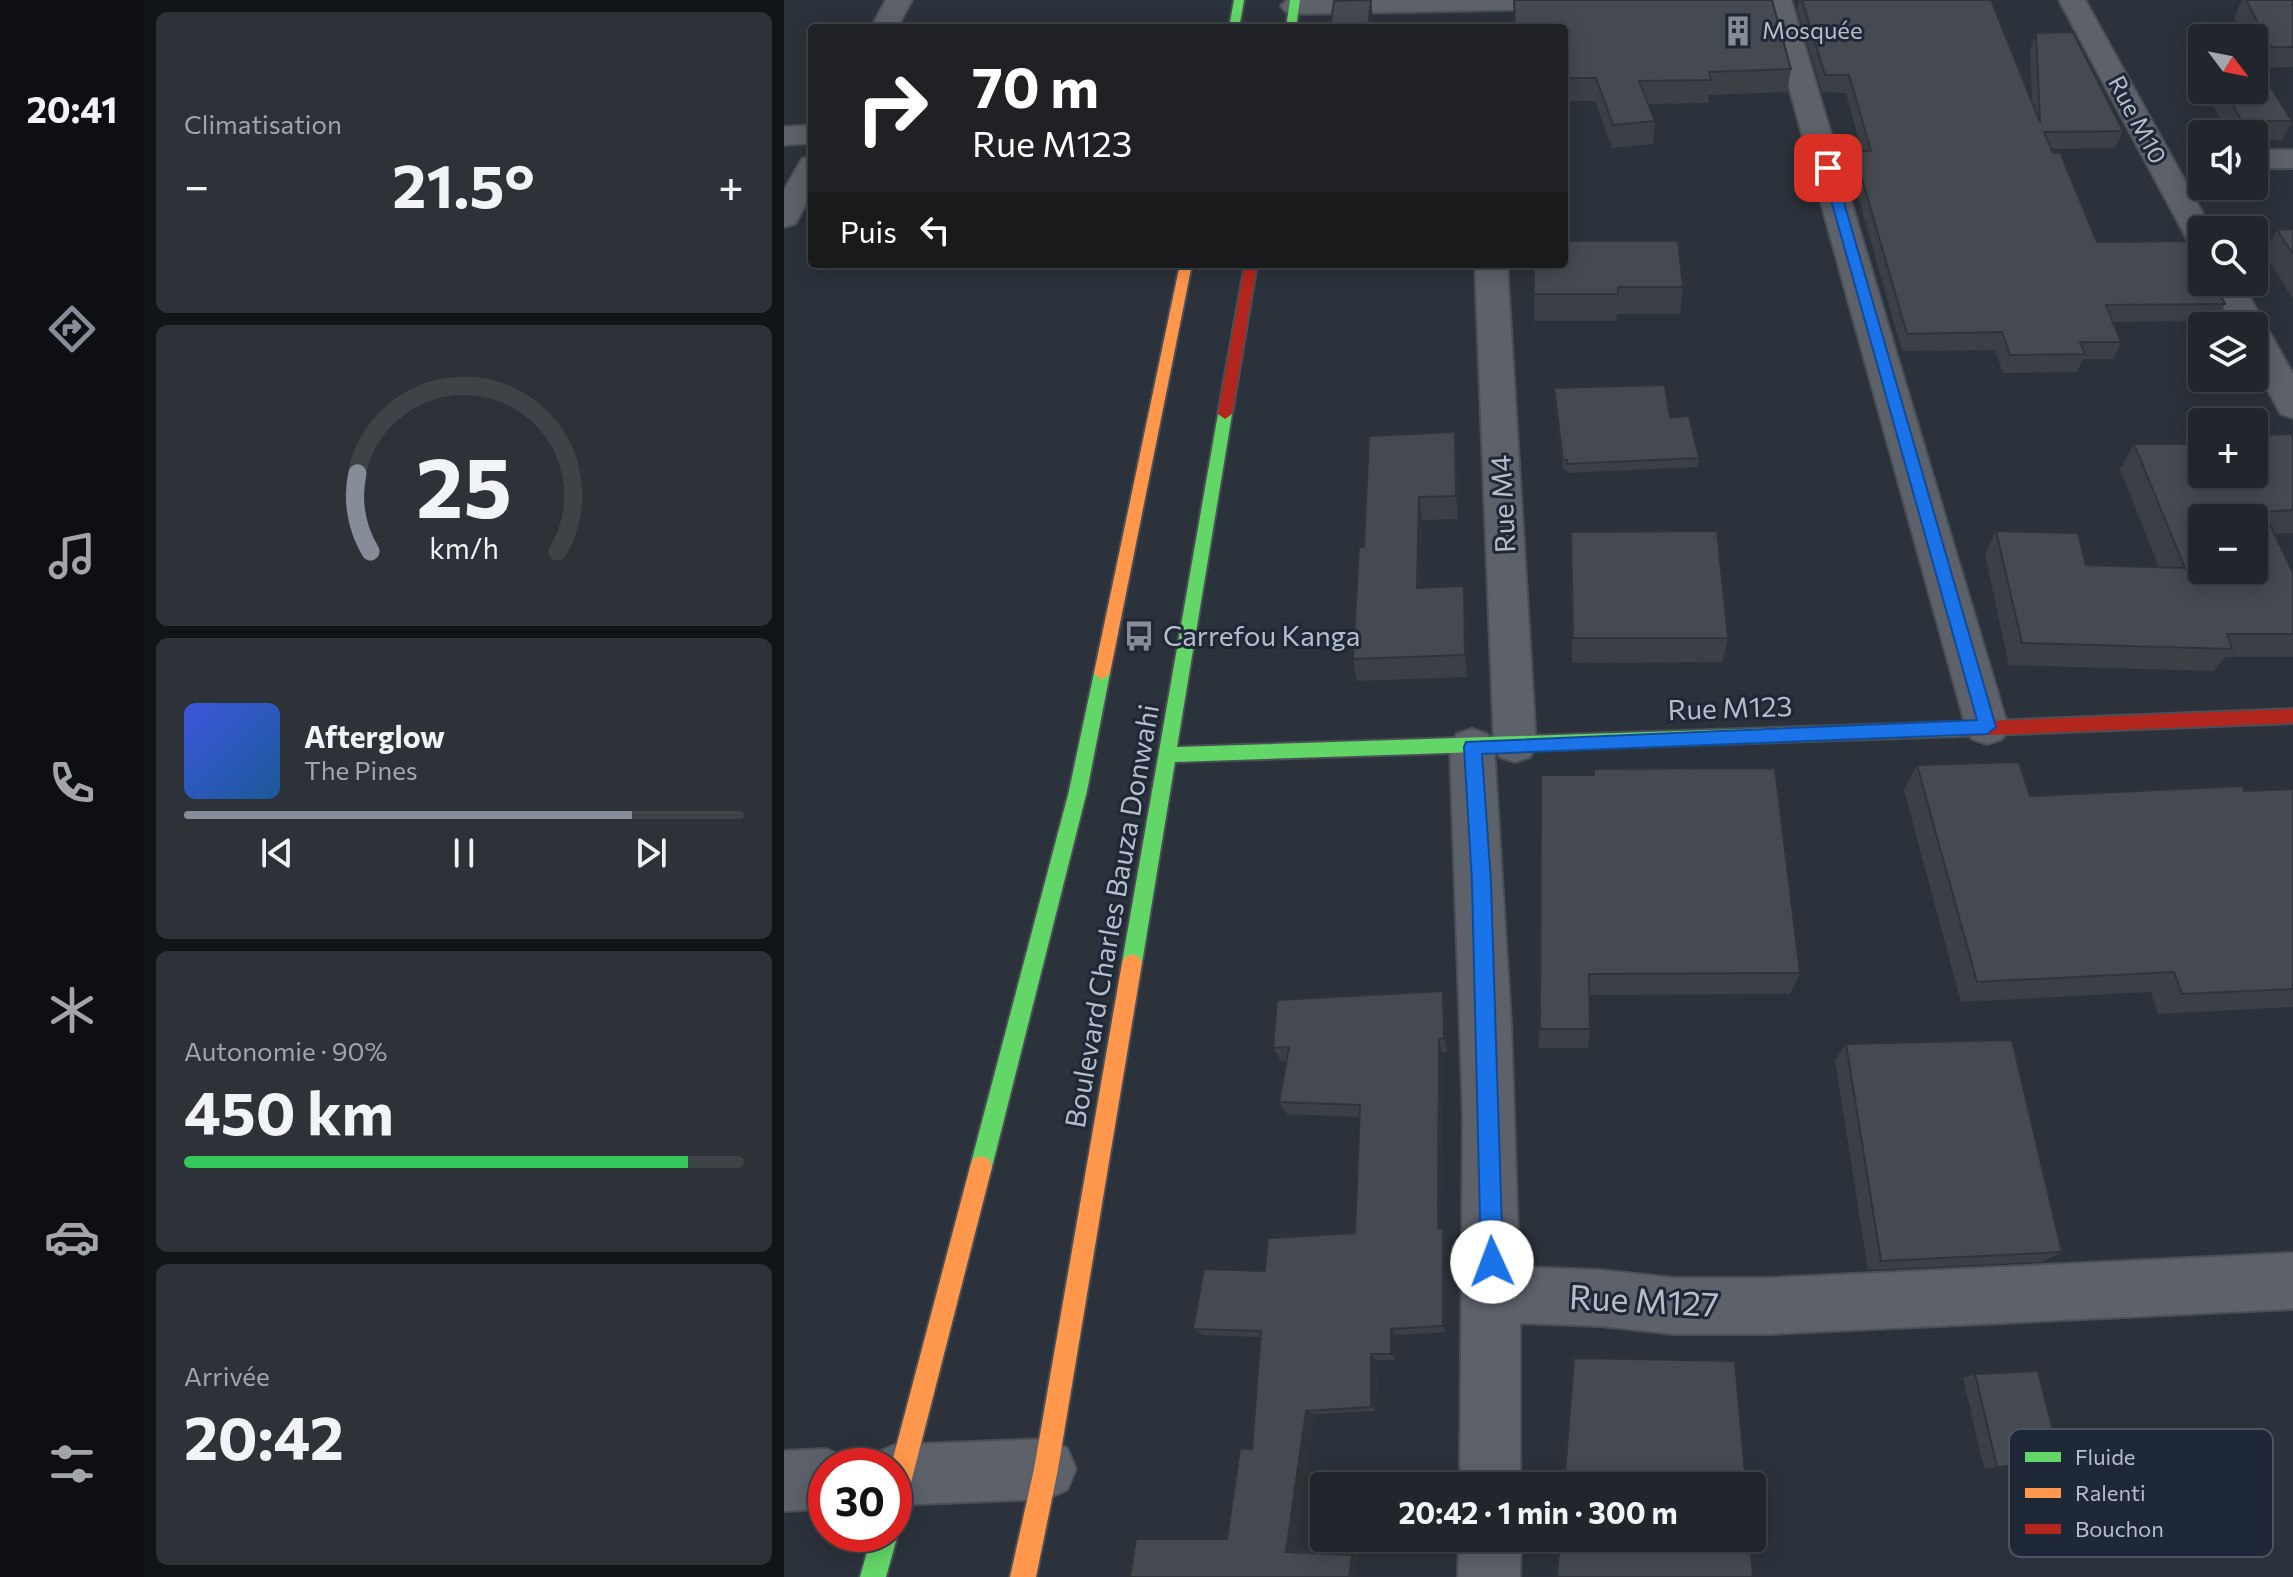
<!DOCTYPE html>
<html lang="fr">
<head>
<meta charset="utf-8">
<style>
  body { margin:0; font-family:Commissioner,sans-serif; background:#2d3238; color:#f1f3f6; height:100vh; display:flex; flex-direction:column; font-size:30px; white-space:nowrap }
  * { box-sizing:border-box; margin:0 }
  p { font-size:26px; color:#a2a5a9 }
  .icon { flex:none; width:44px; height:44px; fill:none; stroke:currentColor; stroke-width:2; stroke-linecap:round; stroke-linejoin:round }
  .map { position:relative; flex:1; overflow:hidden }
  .sheet { display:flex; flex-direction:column; gap:12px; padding:12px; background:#121518; width:640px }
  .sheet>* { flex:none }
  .top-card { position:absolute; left:24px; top:24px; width:760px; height:244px; border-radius:8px; box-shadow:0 4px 20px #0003,0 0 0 2px #3e4348; background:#202124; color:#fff; overflow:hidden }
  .needle { width:52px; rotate:122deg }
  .buttons { position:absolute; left:1404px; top:24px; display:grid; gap:16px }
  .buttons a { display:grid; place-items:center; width:80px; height:80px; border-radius:8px; background:#21262c; box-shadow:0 4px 20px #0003,0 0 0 2px #3e4348; font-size:40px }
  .speed { position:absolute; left:24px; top:1448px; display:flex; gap:16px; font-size:40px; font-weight:700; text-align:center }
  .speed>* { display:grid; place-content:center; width:104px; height:104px; border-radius:50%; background:#21262c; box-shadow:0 4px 20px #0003,0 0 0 2px #3e4348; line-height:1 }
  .speed .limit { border:12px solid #d22; background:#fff; color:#111 }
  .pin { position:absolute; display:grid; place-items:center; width:68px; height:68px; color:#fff; margin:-34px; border-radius:16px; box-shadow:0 4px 12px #0006 }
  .me { position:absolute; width:88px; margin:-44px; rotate:358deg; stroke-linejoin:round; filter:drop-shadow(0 0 6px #0008) }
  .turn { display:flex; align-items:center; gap:28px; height:168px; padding:0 32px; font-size:36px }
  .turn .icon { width:104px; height:104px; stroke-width:2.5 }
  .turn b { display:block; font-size:56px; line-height:68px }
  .then { display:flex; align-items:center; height:76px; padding:0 32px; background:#0003; gap:16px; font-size:30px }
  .big { font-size:60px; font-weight:700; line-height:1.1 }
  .sheet .widget { flex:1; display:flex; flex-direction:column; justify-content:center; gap:12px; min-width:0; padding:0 28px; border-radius:12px; background:#2d3238 }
  .sheet .dial { align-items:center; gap:0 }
  .dial svg { height:208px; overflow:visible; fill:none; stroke:#3e4348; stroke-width:7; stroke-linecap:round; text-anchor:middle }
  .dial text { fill:#f1f3f6; stroke:none }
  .song { display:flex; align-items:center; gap:24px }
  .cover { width:96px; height:96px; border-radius:12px; background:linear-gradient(135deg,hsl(230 70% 55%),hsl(210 70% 35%)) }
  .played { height:8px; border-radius:4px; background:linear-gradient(90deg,#868d99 80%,#3e4348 80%) }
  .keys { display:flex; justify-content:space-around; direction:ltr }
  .heat { display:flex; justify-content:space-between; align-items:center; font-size:44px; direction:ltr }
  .charge { height:12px; border-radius:6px; background:linear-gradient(90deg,#34c759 90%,#3e4348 0) }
  .trip { position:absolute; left:526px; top:1472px; width:456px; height:80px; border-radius:8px; background:#21262c; box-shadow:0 4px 20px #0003,0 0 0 2px #3e4348; font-weight:700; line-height:80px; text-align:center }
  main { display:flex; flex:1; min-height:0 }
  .menu { display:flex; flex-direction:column; width:144px; justify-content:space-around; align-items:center; background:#0d0f12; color:#a2a5a9 }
  .menu .icon { width:56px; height:56px }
  .menu .active { color:#868d99 }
  .menu b { font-size:36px; color:#f1f3f6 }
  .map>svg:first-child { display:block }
</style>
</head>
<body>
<main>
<nav class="menu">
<b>20:41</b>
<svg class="icon active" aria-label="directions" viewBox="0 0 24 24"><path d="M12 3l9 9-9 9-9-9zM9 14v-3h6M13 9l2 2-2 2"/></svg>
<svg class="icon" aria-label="music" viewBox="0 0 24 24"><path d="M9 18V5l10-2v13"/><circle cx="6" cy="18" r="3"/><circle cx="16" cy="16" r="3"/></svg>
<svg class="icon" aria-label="phone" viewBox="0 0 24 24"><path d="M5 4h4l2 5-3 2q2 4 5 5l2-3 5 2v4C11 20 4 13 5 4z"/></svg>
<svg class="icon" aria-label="climate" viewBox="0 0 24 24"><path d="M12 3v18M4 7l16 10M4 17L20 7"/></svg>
<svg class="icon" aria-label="car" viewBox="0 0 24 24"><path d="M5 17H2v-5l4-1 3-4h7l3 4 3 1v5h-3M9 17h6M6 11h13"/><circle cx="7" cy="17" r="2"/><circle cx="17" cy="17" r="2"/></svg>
<svg class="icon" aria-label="filters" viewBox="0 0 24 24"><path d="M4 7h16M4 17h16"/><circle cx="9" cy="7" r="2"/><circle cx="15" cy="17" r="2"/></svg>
</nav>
<section class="sheet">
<div class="widget"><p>Climatisation</p>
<div class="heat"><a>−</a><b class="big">21.5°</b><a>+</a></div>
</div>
<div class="widget dial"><svg viewBox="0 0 100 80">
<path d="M14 69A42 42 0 1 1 86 69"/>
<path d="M14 69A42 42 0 0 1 9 39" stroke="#868d99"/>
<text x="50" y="56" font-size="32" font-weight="700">25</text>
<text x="50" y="72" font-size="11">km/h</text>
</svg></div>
<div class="widget">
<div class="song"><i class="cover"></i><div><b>Afterglow</b><p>The Pines</p></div></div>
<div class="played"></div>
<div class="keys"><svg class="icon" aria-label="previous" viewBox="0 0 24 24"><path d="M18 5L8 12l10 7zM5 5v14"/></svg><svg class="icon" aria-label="pause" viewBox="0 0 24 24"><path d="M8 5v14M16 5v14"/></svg><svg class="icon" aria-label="next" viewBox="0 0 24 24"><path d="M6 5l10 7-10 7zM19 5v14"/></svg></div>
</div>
<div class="widget"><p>Autonomie · 90%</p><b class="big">450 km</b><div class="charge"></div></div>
<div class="widget"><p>Arrivée</p><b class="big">20:42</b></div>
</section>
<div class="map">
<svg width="1509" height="1577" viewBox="0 0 1509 1577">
  <rect width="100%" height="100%" fill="#2c323b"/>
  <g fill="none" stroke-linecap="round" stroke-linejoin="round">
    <g stroke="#4a4e55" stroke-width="4">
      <path id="street" d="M102,0H128L113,28H87Z
        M503,0H837L833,5L824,8L510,14L501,11L497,6Z
        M981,0H1007L1224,727L1218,739L1203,744L1188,739L1182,727Z
        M1275,0H1301L1428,230H1418V248L1407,246L1403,239Z
        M28,125V143L0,145V127Z
        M1470,150H1509V168H1470Z
        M28,156V193L11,224L0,227V190L18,159Z
        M691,264H723L752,744L746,757L731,762L716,757L710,744Z
        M1425,282H1457L1509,374V418L1497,414L1470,365V326H1450Z
        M688,729L703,734L710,747L727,1024L735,1267L816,1270L890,1278H986L1509,1253V1309L986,1334H890L816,1326L736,1323V1486H676L679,1116L666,747L673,734Z
        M262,1439L283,1448L292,1469L283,1490L262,1499L110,1505V1466H84L89,1454L110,1445Z
        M42,1449L63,1458L67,1466H42V1509L0,1511V1451Z
        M675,1538H737L736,1577H674Z"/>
    </g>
    <g stroke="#4a4e55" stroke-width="4">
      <path id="fast" d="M450,0H460L455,28H445Z
        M506,0H516L512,28H502Z
        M441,409L448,414L393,747L1177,722L1183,724L1186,729L1183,734L1177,736L391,762L358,963L355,969L348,972L341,969L338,963L434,414Z
        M318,666L326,673L303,791L208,1167L205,1175L197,1178L189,1175L186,1167L285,791L310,673Z
        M110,1525L114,1534L102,1577H76L88,1534H110Z"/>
    </g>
    <g stroke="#4a4e55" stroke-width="4">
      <path id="slow" d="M396,264H408L326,673L318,680L310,673Z
        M348,954L355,957L358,963L274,1469L252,1577H226L250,1469L338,963L341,957Z
        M197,1156L205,1159L208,1167L122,1502L119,1511L110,1514V1466H107L186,1167L189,1159Z"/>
    </g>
    <g stroke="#4a4e55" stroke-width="4">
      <path id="jam" d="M461,264H473L448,414L441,419L434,414Z
        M1509,709V723L1177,736L1171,734L1168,729L1171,724L1177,722Z"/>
    </g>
    <use href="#street" fill="#5d6169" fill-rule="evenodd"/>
    <use href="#fast" fill="#63d668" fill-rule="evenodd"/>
    <use href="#slow" fill="#ff974d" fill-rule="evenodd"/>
    <use href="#jam" fill="#b3261e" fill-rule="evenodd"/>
  </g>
  <path fill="#3b4047" d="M1015,0H1207L1248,102L1246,50L1252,33L1339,131L1331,148L1267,149L1313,242L1441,304L1431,321L1329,322L1337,342L1329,359H1299L1293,372L1219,373L1211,350L1118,351L1066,168L1070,151H1078L1062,93L1038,92L1013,10Z
    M1458,0H1509V67L1477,68L1470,55V38H1461L1450,17Z
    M780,28L1007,69L1003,92L925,95L924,103L864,104L871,121L869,144L828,148L811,101H780Z
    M1416,50H1418V87L1408,68Z
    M1420,90H1470L1508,121L1498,140H1470V134H1445Z
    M1509,229V299L1480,253L1493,230Z
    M750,264L899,287L896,314H833L832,321H750Z
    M770,388L886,418L915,458L914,467L783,473L782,469H779L770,397Z
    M1509,434V533L1491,534L1509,573V657H1441L1430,671L1225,665L1201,555L1212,531L1302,565L1375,567L1336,469L1350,444L1470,474V438L1472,435Z
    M673,456L674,519L638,520L636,588L682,609L683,677L573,681L569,659L580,547Z
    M787,532L944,638L939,662L788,663Z
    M1133,765L1246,796L1509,789V1007L1374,1014L1367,992L1177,1002L1120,790Z
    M757,775L1016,973L1006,994L805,995L806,1029L804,1048H755Z
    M659,991L662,1005L663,1052H658L657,1228L662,1237V1332L612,1335V1360H593L592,1411L530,1414L511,1551L574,1554L572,1577L352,1539L443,1538L468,1449L476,1337L420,1335L409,1329L481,1271L571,1233L576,1117L503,1114L495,1102L502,1061H497L489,1048Z
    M1062,1044L1278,1252L1258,1262L1084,1270L1051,1060Z
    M790,1358L962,1486H779Z
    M1191,1374L1277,1462L1200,1468L1179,1378Z"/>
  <path fill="#303439" d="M587,0L589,19L588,28H584Z
    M671,432L673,456L674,519L672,496Z
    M635,497L638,520L636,611L633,588Z
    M680,586L682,609L683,677L681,655Z
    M659,991L662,1005L663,1052L660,1038Z
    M655,1039L658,1052L657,1237L654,1228Z
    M659,1228L662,1237V1332L659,1326Z
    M607,1329L612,1335V1360L607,1354Z
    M587,1354L593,1360L592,1411L587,1407Z
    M522,1411L530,1414L511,1551L502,1552Z
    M574,1554L572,1577H565L568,1555Z"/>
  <path fill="#454a52" stroke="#303439" stroke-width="2" fill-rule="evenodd" d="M587,0L584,28H546L550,1Z
    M730,0H988L1007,69L925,72L927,80L855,81L871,121L829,125L812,78H780V28H731Z
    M1018,0H1207L1256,122L1252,33L1289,32L1339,131L1260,132L1269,153L1276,152L1313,242L1409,241L1418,259V282H1430L1441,304L1322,305L1337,342H1296L1301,354L1226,355L1218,332L1123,334L1070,151H1087L1065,75H1041Z
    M1462,0H1509V47H1487Z
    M1470,60L1508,121H1458L1440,90H1470Z
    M1509,229V254L1493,230Z
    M780,241H894L899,287H834V294H750V264H780Z
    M881,385L886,418L905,416L915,458L783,464V460H779L770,388Z
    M671,432L672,496L635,497L633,588L680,586L681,655L569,659L575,547H580L585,436Z
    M1509,434V510L1480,512L1509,573V634H1443L1448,649L1238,643L1212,531L1294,533L1302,565L1401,568L1350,444H1418V474H1470V443H1476L1472,435ZM1418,518H1470V570H1418Z
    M933,531L944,638H789L787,532Z
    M1235,762L1246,796L1459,786L1460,791L1509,789V989L1398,994L1390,972L1193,982L1133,765Z
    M991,768L1016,973L805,974L806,1029H756L757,775H810V769Z
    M659,991L660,1038L655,1039L654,1228H659V1326L607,1329V1354H587V1407L522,1411L502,1552L568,1555L565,1577H346L352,1539H443L456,1449H468L477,1331L409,1329L420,1269L481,1271L484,1238L571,1233L576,1105L495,1102L505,1047L489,1048L493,1000Z
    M1228,1040L1278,1252L1097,1261L1062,1044Z
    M790,1358L951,1361L962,1486H780Z
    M1254,1371L1277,1462L1213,1467L1191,1374Z
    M776,1538H966L969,1577H773Z"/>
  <path fill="#1a73e8" stroke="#114b97" stroke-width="2" d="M1044,164L1050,168L1212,727L1203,734L698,754L707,882L719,1262L716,1270L708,1274L700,1270L697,1262L688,882L680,747L682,742L1193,720L1038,168Z"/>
  <defs>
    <g id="building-bare" transform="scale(2.4)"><path d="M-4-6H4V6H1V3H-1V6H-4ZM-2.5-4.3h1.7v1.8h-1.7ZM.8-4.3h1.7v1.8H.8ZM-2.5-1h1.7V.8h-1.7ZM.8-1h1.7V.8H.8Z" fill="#868d99" stroke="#1f2836" stroke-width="2.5" paint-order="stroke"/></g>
    <g id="bus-bare" transform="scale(2.4)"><path d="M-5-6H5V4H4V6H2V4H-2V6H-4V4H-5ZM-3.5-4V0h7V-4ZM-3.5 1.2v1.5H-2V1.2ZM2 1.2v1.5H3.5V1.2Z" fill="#868d99" stroke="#1f2836" stroke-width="2.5" paint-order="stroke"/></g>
  </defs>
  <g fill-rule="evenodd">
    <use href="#building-bare" x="954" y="31"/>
    <use href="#bus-bare" x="355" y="636"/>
  </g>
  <g text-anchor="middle" stroke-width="6" stroke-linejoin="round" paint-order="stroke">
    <g font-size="24" fill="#b7becb" stroke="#1f2836" text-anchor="start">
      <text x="978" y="39">Mosquée</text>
    </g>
    <g font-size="24" fill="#b7becb" stroke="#1f2836">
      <text transform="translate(1353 120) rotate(62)" y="8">Rue M10</text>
    </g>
    <g font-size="28" fill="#b7becb" stroke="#1f2836">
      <text transform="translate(719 504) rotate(-93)" y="10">Rue M4</text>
      <text transform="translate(946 708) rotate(-2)" y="10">Rue M123</text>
      <text transform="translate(328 916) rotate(-80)" y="10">Boulevard Charles Bauza Donwahi</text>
    </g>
    <g font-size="28" fill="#b7becb" stroke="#1f2836" text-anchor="start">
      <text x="379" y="646">Carrefou Kanga</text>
    </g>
    <g font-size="34" fill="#b7becb" stroke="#1f2836">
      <text transform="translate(860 1301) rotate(3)" y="12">Rue M127</text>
    </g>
  </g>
  <rect x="1225" y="1429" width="264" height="128" rx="12" fill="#1f2836" stroke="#4d5563" stroke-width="2"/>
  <rect x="1241" y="1452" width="36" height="10" fill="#63d668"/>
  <rect x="1241" y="1488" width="36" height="10" fill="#ff974d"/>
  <rect x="1241" y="1524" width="36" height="10" fill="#b3261e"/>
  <g font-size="22" fill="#b7becb">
    <text x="1291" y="1465">Fluide</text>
    <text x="1291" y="1501">Ralenti</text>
    <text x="1291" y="1537">Bouchon</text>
  </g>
</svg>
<div class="buttons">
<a><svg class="needle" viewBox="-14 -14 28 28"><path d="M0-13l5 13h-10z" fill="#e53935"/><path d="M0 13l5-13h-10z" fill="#a2a5a9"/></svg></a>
<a><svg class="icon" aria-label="sound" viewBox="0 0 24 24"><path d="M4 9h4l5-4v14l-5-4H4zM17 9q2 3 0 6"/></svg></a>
<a><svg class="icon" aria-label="search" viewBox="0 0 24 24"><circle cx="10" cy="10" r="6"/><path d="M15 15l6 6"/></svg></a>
<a><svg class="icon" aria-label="layers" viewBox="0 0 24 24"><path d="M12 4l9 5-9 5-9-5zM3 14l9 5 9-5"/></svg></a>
<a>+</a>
<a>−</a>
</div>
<div class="speed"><div class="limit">30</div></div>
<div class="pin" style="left:1044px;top:168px;background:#d93025"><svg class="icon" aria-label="arrive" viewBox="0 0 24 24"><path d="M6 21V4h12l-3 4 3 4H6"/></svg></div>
<svg class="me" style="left:708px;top:1262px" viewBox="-20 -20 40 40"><circle r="19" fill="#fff"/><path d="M0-13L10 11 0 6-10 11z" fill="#1a73e8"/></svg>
<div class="trip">20:42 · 1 min · 300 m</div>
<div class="top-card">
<div class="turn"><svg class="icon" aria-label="right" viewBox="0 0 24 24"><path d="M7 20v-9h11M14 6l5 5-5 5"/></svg><div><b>70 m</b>Rue M123</div></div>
<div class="then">Puis<svg class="icon" aria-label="left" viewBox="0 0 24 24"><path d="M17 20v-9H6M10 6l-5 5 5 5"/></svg></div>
</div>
</div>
</main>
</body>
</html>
